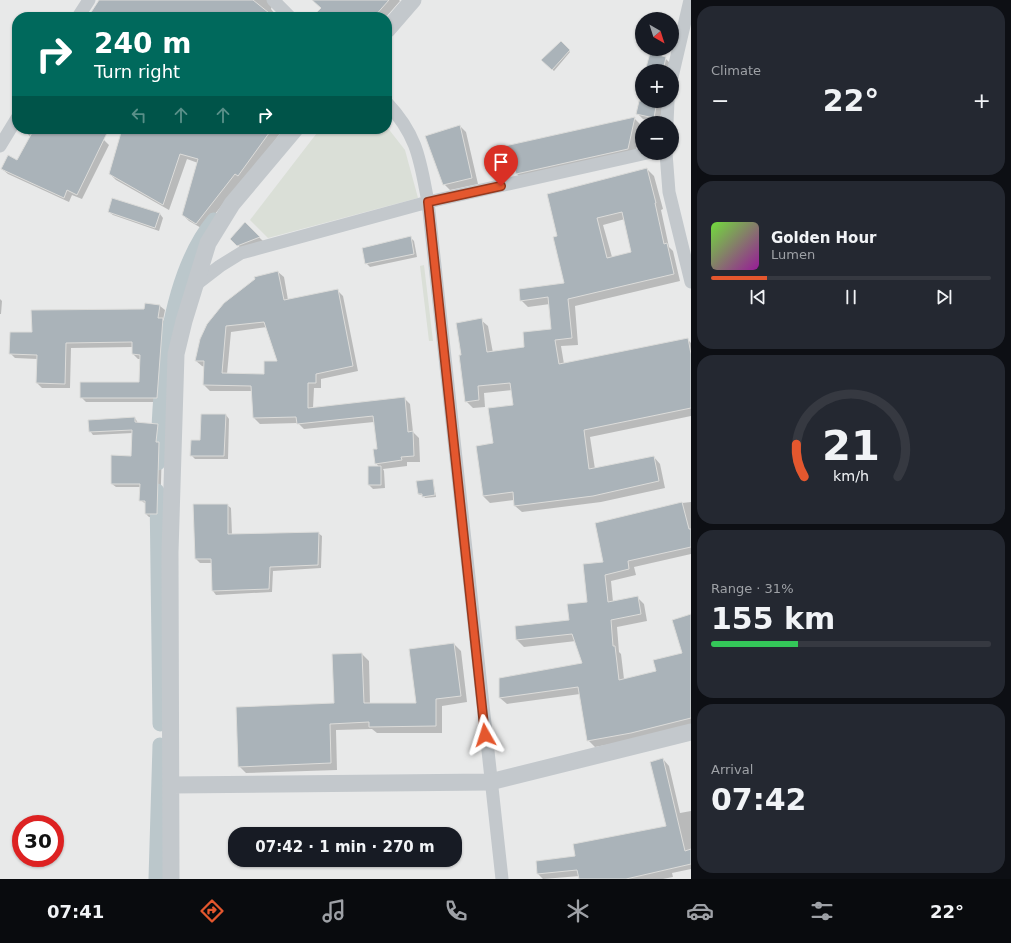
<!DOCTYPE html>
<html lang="en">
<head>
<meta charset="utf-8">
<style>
  body { margin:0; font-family:"DejaVu Sans",sans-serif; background:#242831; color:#f1f3f6; height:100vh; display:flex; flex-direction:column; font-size:15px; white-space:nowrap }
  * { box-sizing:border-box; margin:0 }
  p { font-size:13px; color:#9ea1a6 }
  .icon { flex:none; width:22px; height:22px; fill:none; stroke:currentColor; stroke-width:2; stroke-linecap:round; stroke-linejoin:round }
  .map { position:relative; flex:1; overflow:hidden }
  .side { display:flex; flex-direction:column; gap:6px; padding:6px; background:#0d0f14; width:320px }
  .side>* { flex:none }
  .hud { position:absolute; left:12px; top:12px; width:380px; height:122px; border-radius:16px; box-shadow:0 1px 3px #0004; background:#00695c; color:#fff; overflow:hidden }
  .needle { width:26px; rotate:141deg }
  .buttons { position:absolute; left:635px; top:12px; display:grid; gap:8px }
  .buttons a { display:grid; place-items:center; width:44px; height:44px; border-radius:50%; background:#171b24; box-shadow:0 1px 3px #0004; font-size:20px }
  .speed { position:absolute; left:12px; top:815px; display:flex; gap:8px; font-size:20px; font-weight:700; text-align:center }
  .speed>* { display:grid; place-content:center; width:52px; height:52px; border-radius:50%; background:#171b24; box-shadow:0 1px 3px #0004; line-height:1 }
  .speed .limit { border:6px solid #d22; background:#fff; color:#111 }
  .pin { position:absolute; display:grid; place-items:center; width:34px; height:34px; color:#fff; margin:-41px -17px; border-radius:50% 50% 50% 0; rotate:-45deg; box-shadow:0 0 4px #0007 }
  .pin .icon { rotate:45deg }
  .me { position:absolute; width:44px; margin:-22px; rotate:354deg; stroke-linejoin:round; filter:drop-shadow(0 0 3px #0008) }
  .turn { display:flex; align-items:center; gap:14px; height:84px; padding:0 16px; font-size:18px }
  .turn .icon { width:52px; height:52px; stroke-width:2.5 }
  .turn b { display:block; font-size:28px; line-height:34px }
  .lanes { display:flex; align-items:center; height:38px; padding:0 16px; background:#0003; justify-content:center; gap:20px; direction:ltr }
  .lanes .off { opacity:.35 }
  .big { font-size:30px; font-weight:700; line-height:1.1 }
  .side .card { flex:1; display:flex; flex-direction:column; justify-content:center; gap:6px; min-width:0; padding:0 14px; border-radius:16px; background:#242831 }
  .side .dial { align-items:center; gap:0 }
  .dial svg { height:104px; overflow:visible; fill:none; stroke:#363941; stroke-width:7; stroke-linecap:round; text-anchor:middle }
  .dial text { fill:#f1f3f6; stroke:none }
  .song { display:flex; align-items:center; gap:12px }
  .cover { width:48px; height:48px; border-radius:6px; background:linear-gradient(135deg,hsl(100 70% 55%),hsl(300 70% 35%)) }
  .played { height:4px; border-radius:2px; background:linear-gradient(90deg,#e4572e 20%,#363941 20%) }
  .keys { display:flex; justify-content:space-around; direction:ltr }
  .heat { display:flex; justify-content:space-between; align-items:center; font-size:22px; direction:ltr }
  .charge { height:6px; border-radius:3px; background:linear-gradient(90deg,#34c759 31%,#363941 0) }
  .trip { position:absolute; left:228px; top:827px; width:234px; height:40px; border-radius:16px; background:#171b24; box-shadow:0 1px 3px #0004; font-weight:700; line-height:40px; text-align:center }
  .dock { display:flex; height:64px; justify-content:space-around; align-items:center; background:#090b0e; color:#9ea1a6 }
  .dock .icon { width:28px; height:28px }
  .dock .selected { color:#e4572e }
  .dock b { font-size:18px; color:#f1f3f6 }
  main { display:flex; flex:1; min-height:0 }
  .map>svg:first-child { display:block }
</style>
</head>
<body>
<main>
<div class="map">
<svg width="691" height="879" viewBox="0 0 691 879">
  <rect width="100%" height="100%" fill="#fafaf8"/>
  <path fill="#e8e9e9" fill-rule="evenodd" d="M0,0H691V879H0ZM17,17H387V129H17ZM642,19H672V49H642ZM642,71H672V101H642ZM642,123H672V153H642ZM21,824H55V858H21ZM235,834H455V860H235Z"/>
  <path fill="#dadfd7" d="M387,127L405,150L418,198L268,238L250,220L320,129H387Z
    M424,265L433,341H429L420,266Z"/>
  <path fill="#0003" fill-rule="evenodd" d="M100,0H274L271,9L275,14L273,17H90Z
    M313,0H399L400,1L386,17H313L322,9Z
    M561,42L570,52L554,71L542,60Z
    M665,58L671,64L670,71H646Z
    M642,91V101H664L659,123L643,119L637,113Z
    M634,118L641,125L635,156L524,181L517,174L516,168L507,170L499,163Z
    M460,126L466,132L478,184L450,190L444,184Z
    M25,129H84L104,140L109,145L82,199L72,195L69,202L8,174L2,169L18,161L31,137L24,131Z
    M123,129H283L245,182L242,180L203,229L189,221L183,215L198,163L187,159L169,210L116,180L110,174Z
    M647,169L654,176L663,209L661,210L669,247L673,251L680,281L575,306L578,345L561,346L564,364L687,339L691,343V416L590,437L595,469L654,457L660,464L665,488L601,502L522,512L515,506L514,500L490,503L483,496L477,447L494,444L514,406L512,390L484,393L485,407L473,408L466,401L481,320L488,326L493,353L525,348L552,330L550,304L528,307L521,300L565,284L554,238ZM625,219L632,252L612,257L603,225Z
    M113,200L160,214L163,218L159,231L113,215L109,212Z
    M245,224L263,241L242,249L235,243Z
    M410,237L414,241L417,257L370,267L366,263Z
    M278,272L284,277L288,300L337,290L343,296L358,371L321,379V388H314L313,408L404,398L410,404L413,432L419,438L420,462H407V466L383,469L384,471L385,488L373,489L369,485L379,467L376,463L378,449L374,422L304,429L298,423L260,424L254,418L253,391H210L204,385L205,367L202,366L196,361L200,339ZM267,327L278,362L265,375L227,374L231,332Z
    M0,299L2,301L1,314H0Z
    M160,306L165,310L163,320L167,324L162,402H86L81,397L140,383L141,359H138L133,354V347L71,348L70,388H42L37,383V359L15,358L10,353L33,333L128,310V309L145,310Z
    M226,415L229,419L228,459H195L191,455Z
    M135,418L138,423L158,425L161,429L159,444L162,447L160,518L149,517L146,514V504L140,500L141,487H116L112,484L132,457L133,433L93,435L90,431Z
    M433,480L436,497L425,498L423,495H420L418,494Z
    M691,502V554L634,567L636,575L611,581L613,602L637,597L644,604L647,621L617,627L619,652L621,654L624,679L657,672L683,653L691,615V727L638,739L595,747L588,740L580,694L507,704L500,698V679L583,664L576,641L524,647L517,640L516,627L570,621L588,603L604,563L682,503Z
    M227,505L231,508L232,535L318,533L322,536L321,568L273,571L272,592L216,595L213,591L212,563H200L196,559Z
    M454,644L461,651L467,702L442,706V733H377L372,729L336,730L337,770L246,773L239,766L335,704L362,654L369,661L370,704H417Z
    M663,759L669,766L680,813L691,811V869L672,873L673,877L663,879H580V876L543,879L538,874L537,862L576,857L667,827Z"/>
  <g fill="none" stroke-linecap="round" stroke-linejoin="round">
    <path stroke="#bbc7cb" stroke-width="15" d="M158,463C159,389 166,278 214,220
      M157,491L160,724
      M156,879L160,745"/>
  </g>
  <path fill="#aab3b9" stroke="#dcdcda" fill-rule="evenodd" d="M99,0H253L274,17H88Z
    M312,0H389L374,17H312L321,8Z
    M561,41L570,50L552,70L541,60Z
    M650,53L666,57L663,71H645Z
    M639,101H657L654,118L636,114Z
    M635,117L628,149L516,174L513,160L499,164L496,148Z
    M460,125L472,178L443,185L425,136Z
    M34,129H109L77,195L67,190L64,198L1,169L8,155L17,160Z
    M122,129H272L238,176L235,174L196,224L182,215L198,159L180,154L163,205L109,174Z
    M647,168L656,203H655L664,244L667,243L674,274L568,299L572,338L555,340L559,364L688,338L691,354V408L584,430L589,469L654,456L659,481L593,496L514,506L513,492L483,496L476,446L493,443L488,408L513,405L510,383L478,386L479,400L465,402L459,355H461L456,323L482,318L487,352L524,347L523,332L551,329L548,297L520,301L519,289L564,283L553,237L557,236L547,194ZM622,212L631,252L607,258L597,218Z
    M112,198L160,213L155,228L108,212Z
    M245,222L260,237L237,246L230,239Z
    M411,236L414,254L365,264L362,248Z
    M278,271L284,300L338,289L353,366L316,374V383H308V408L405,397L408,432L413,431L414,456L401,457L402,460L375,464L373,449H377L373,416L297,424L296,417L253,418L251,386L203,385L204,361H195L200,339L207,324L224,303L255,279L254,277ZM264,322L277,361H264V374L222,373L226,326Z
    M145,303L160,305L158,318H163L157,398H80V382H139L140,355L132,354V342L66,343L65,384L36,383L37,355L9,354L10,332H32L31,310L144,309Z
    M201,414H226L224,456H190L191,440H200Z
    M135,417V422L158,424L156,442H159L157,514H145V501H139L140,484H111V455L131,456L132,430L89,432L88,420Z
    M368,466H381V485H368Z
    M433,479L435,495L422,497V494H418L416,481Z
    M682,502L689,529H691V547L628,561L629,569L605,575L608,602L638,596L641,614L611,620L613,646H615L619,680L656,671L653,660L682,653L672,620L691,614V718L631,733L587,741L578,687L499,698V678L582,663L572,634L516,640L515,626L569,620L567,604L587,602L583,564L603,562L595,523Z
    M193,504H228V534L319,532L318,565L270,567L269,589L212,591L211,559H195Z
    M454,643L461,696L436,699V726L369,727V722L330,724L331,763L238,767L236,707L334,703L332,654L362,653L364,703H416L409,649Z
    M663,758L685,851L691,849V864L626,879H579L577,870L537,874L536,861L575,856L573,844L666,826L650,762Z"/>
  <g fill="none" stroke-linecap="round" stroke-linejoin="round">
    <path stroke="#c3c8cc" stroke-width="13" d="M273,0L290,17
      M78,17L89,0
      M672,77L690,0
      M387,103C418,136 420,161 428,202L502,879
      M667,123L668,101
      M0,146L17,118
      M666,153L669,192L691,282
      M194,286L220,266L241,253L428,202L647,153"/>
    <path stroke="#c3c8cc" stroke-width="17" d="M387,30L413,0
      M172,785L490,782L691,732
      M171,879L170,552L176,354L184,321L208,243L232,204L295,129"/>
  </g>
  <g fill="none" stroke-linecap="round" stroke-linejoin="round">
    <g stroke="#94391e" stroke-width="10">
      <path id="route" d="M485,735L428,202L501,186"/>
    </g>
    <use href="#route" stroke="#e4572e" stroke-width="7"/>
  </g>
</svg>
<div class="buttons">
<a><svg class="needle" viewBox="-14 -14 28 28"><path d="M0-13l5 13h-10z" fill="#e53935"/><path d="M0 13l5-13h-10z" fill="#9ea1a6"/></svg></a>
<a>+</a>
<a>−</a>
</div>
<div class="speed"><div class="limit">30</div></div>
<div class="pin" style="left:501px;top:186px;background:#d93025"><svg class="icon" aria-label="arrive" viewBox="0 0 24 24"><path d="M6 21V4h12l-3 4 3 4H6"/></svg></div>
<svg class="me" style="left:485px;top:735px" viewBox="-20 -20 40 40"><path d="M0-17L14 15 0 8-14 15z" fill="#e4572e" stroke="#fff" stroke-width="4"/></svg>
<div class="trip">07:42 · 1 min · 270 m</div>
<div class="hud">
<div class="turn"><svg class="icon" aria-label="right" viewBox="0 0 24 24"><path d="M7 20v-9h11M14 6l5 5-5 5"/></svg><div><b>240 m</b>Turn right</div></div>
<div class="lanes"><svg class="icon off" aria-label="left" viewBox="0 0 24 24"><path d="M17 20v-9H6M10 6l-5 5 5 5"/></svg><svg class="icon off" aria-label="ahead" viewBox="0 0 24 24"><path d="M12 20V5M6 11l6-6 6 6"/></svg><svg class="icon off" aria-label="ahead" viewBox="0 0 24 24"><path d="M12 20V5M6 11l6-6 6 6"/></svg><svg class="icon" aria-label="right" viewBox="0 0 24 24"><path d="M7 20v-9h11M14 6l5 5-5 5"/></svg></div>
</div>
</div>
<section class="side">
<div class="card"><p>Climate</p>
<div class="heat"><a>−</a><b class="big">22°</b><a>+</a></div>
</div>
<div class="card">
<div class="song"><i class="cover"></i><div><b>Golden Hour</b><p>Lumen</p></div></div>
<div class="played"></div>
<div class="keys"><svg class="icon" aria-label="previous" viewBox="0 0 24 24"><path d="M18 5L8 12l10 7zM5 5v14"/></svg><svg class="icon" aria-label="pause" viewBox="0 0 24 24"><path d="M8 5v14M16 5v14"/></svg><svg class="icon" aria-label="next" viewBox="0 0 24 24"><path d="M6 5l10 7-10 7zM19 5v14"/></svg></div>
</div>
<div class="card dial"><svg viewBox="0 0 100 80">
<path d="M14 69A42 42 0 1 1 86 69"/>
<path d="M14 69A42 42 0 0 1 8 44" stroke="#e4572e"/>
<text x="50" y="56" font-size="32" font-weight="700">21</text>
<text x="50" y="72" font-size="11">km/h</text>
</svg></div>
<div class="card"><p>Range · 31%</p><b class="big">155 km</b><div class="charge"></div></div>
<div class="card"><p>Arrival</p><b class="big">07:42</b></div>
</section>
</main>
<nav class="dock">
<b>07:41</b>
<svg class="icon selected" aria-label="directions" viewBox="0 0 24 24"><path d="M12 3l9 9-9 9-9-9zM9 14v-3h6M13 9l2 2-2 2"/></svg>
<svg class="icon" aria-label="music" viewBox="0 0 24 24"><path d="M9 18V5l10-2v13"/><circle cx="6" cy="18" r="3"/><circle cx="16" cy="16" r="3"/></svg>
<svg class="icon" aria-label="phone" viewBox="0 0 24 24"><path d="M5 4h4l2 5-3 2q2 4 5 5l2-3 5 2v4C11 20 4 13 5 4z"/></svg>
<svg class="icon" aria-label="climate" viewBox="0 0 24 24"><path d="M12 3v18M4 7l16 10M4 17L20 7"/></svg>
<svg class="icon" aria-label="car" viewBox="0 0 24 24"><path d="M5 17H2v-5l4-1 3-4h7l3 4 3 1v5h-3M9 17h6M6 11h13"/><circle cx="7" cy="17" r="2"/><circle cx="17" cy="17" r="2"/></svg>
<svg class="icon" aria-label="filters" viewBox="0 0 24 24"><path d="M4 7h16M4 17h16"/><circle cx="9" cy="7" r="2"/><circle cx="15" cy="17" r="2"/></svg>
<b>22°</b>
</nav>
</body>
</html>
